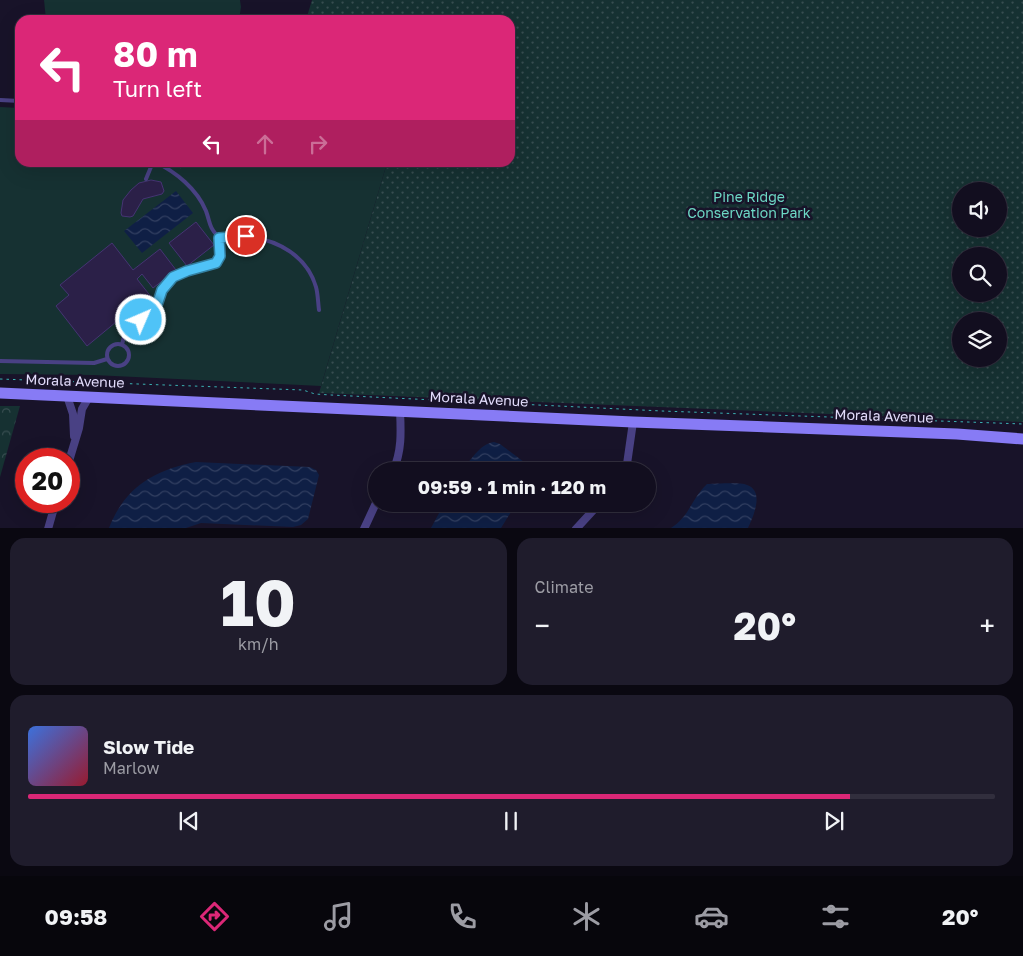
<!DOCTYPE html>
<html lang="en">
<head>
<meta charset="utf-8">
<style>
  body { margin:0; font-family:"Golos Text",sans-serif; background:#1f1c2c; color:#f1f3f6; height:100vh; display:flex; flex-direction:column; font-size:19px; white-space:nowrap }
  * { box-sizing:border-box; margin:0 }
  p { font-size:16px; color:#9c9ca4 }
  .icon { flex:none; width:28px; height:28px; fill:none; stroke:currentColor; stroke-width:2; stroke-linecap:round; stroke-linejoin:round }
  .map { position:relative; height:528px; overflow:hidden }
  .sheet { display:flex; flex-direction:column; gap:10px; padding:10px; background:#0a0811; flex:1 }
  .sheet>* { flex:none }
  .banner { position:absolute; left:15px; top:15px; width:500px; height:152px; border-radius:15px; box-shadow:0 5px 20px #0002,0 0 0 1px #312e3d; background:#db2777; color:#fff; overflow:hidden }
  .tools { position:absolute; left:952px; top:182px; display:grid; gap:10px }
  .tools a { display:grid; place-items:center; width:55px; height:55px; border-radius:50%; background:#120e1f; box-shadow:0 5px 20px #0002,0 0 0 1px #312e3d; font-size:25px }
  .speed { position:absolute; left:15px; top:448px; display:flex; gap:10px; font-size:25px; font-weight:700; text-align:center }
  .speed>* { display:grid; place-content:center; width:65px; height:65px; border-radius:50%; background:#120e1f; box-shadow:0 5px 20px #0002,0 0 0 1px #312e3d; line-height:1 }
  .speed .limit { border:8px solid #d22; background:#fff; color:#111 }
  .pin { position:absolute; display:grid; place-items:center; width:42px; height:42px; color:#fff; margin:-21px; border:2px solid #fff; border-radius:50%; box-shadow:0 1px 5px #0007 }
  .me { position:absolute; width:55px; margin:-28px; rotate:45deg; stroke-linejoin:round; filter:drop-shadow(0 0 4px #0008) }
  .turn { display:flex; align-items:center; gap:18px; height:105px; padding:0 15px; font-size:22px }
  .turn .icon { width:65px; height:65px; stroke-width:2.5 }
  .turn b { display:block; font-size:35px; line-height:42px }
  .lanes { display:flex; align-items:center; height:48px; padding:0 15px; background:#0003; justify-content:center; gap:25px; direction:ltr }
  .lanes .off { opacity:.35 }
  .big { font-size:38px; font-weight:700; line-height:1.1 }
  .sheet .card { flex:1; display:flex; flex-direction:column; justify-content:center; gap:8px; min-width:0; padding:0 18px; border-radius:15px; background:#1f1c2c }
  .sheet .dial { align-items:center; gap:0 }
  .dial b { font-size:65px; line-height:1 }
  .song { display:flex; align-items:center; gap:15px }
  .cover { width:60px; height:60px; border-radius:8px; background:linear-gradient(135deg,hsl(220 70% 55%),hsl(350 70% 35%)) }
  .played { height:5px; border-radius:2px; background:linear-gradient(90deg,#db2777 85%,#312e3d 85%) }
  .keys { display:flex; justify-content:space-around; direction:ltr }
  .heat { display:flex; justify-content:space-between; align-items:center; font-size:28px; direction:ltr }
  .sheet .tiles { flex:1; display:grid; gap:10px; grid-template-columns:1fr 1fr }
  .card:last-child { grid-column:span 2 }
  .trip { position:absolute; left:368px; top:462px; width:288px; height:50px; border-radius:25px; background:#120e1f; box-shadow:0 5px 20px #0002,0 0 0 1px #312e3d; font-weight:700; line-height:50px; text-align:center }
  .tabs { display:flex; height:80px; justify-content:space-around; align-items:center; background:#07060c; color:#9c9ca4 }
  .tabs .icon { width:35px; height:35px }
  .tabs .selected { color:#db2777 }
  .tabs b { font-size:22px; color:#f1f3f6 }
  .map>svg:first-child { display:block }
</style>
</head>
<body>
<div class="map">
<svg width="1023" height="529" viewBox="0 0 1023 529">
  <defs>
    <pattern id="grass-dots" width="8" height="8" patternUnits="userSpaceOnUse" patternTransform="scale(1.25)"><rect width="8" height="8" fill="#163132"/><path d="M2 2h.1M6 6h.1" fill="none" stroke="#384e51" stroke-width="1.8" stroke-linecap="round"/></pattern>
    <pattern id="park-crowns" width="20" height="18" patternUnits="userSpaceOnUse" patternTransform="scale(1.25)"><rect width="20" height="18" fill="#163132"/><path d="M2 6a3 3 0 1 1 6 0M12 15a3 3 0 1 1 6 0" fill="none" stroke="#384e51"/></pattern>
    <pattern id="water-waves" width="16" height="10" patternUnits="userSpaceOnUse" patternTransform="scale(1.25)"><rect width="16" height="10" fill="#0f1f45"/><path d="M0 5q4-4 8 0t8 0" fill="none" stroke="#323f61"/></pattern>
  </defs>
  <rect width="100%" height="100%" fill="#181329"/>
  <path fill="url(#grass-dots)" fill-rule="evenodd" d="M312,0H1023V422L319,393L387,163L510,162V20H306ZM961,191H999V229H961ZM961,256H999V294H961ZM961,321H999V359H961Z"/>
  <path fill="url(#park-crowns)" d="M0,406H20L0,477Z"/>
  <path fill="#163132" d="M44,0H240L241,7L239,20H46Z
    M0,107L20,108V162L387,163L321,386L93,375L0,374Z"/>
  <path fill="url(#water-waves)" d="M176,191L193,213L142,253L124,231Z
    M494,442L500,444L536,471H461C471,461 479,444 494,442Z
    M196,462L310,467L316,470L319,475L308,519L301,525L293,527L201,523L186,528H109C125,487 154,470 196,462Z
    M707,484C716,484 740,482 747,485C765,491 753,517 748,528H671C690,516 691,499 707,484Z
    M444,504H516L501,528H431Z"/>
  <path fill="#2b2048" stroke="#453473" d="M151,180L161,182L164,191L162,194L143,199L133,216L130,217L122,216L121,213L123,200L131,190L139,183Z
    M196,222L214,245L187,266L169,243Z
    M112,243L133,270L160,249L176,270L153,288L142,274L137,279L156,303L122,330L116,322L87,346L56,306L69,295L60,285Z"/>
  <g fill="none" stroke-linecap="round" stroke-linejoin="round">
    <path stroke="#3ab2b3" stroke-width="1" stroke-dasharray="2.5 4" stroke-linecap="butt" d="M180,168L187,162
      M0,379L303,390L315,394L331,395L662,411L1023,424"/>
    <path stroke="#494184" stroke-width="4" d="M0,100L20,101
      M155,162C176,172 197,189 206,211C211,225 208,225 219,238C228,237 238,236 247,237C277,239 307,256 316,287C318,294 318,303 319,310
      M146,179L153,162
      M107 355a11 11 0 1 1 22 0a11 11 0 1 1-22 0Z
      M122,345L124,336L129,329L156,308L161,290L173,277L179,274L216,263L220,256L219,238
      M0,361L94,363L107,359"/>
    <path stroke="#494184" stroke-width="8" d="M67,396L73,414L74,436
      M69,461L79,428L82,409L89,397
      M393,471C402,451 401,432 400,410
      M626,471L633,422
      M48,529L56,501
      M364,529L376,503
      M576,529L599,504"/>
    <path stroke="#877bf5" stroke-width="11" d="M0,393L633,422L957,434L1023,439"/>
  </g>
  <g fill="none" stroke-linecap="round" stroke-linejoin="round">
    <g stroke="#337fa1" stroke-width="12">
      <path id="route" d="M141,320L156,308L162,290L173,277L187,271L216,263L220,256L219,238L246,236"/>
    </g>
    <use href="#route" stroke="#4fc3f7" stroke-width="9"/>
  </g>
  <g text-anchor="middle" stroke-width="5" stroke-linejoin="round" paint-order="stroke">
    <g font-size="14" fill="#6dd8c5" stroke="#181329">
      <text x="749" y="202">Pine Ridge<tspan x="749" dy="16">Conservation Park</tspan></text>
    </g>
    <g font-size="14" fill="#e3ddfc" stroke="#181329">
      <text transform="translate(75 381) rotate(2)" y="5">Morala Avenue</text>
      <text transform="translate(479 399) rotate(3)" y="5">Morala Avenue</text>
      <text transform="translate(884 416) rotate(2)" y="5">Morala Avenue</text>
    </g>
  </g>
</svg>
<div class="tools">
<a><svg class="icon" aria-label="sound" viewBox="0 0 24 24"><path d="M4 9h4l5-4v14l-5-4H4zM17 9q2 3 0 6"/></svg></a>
<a><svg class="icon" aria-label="search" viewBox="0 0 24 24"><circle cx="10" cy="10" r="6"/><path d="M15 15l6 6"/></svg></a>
<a><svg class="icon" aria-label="layers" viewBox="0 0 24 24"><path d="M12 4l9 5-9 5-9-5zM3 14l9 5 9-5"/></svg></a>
</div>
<div class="speed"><div class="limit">20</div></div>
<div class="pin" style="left:246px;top:236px;background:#d93025"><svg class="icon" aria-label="arrive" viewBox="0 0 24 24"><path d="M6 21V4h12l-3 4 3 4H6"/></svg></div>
<svg class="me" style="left:141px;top:320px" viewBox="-20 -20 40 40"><circle r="17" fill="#4fc3f7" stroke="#fff" stroke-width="3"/><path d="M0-11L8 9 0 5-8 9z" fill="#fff"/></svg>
<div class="trip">09:59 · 1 min · 120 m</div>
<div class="banner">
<div class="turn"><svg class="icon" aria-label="left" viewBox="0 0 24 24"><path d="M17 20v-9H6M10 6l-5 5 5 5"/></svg><div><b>80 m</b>Turn left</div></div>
<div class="lanes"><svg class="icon" aria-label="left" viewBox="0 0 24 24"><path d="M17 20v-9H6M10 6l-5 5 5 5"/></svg><svg class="icon off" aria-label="ahead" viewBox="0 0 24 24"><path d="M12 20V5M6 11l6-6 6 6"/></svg><svg class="icon off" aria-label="right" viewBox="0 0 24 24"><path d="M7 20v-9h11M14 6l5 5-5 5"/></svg></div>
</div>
</div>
<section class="sheet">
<div class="tiles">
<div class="card dial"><b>10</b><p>km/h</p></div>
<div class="card"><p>Climate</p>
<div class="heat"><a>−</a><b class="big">20°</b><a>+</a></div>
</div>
<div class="card">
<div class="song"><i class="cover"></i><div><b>Slow Tide</b><p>Marlow</p></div></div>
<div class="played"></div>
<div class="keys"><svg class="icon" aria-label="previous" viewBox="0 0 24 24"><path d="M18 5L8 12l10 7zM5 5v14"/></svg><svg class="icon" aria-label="pause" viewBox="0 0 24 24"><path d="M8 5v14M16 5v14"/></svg><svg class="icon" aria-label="next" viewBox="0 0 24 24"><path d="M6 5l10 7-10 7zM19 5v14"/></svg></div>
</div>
</div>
</section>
<nav class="tabs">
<b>09:58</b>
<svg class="icon selected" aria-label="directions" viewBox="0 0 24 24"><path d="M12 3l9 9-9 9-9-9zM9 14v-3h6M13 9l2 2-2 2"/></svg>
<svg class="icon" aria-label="music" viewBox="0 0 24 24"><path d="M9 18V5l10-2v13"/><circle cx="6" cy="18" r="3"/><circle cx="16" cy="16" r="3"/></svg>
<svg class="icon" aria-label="phone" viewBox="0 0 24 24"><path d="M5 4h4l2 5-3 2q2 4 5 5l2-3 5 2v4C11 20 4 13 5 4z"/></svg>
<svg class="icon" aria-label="climate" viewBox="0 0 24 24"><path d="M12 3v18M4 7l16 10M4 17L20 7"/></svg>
<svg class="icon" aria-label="car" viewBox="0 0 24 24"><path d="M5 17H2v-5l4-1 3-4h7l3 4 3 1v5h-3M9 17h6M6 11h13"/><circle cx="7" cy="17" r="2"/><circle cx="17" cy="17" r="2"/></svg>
<svg class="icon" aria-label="filters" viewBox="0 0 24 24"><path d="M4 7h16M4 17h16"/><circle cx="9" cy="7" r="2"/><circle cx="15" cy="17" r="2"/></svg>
<b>20°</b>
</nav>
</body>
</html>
